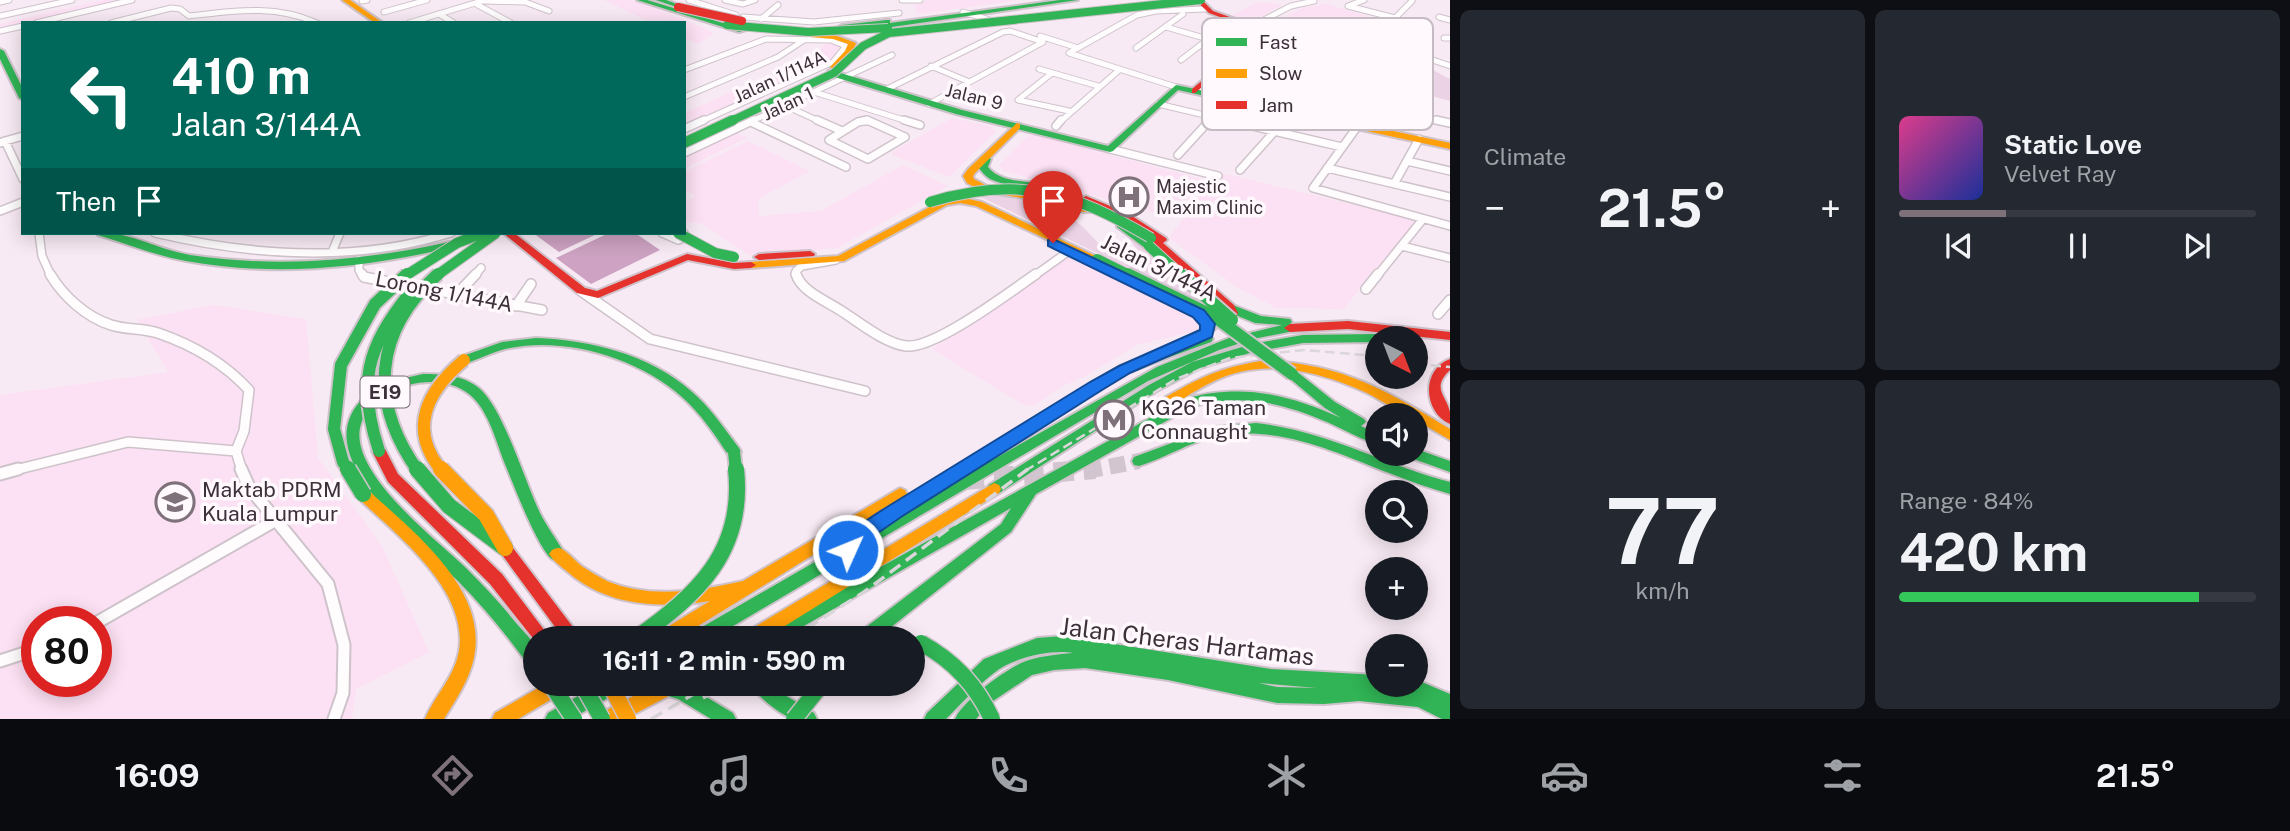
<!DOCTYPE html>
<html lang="en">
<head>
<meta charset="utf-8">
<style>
  body { margin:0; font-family:"Public Sans",sans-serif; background:#242831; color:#f1f3f6; height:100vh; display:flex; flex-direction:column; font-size:26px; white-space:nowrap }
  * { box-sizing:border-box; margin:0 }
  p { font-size:23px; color:#9ea1a6 }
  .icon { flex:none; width:38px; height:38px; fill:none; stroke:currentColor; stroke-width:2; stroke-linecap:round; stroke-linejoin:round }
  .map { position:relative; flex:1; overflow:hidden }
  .panel { display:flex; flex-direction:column; gap:10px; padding:10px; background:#0d0f14; width:840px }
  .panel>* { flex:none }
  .banner { position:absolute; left:21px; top:21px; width:665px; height:214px; border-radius:0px; box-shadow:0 4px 18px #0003; background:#00695c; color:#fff; overflow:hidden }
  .needle { width:46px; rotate:138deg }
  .buttons { position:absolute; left:1365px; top:326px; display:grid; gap:14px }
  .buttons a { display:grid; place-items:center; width:63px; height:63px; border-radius:50%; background:#171b24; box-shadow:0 4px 18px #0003; font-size:35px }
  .speed { position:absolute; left:21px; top:606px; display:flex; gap:14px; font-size:35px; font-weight:700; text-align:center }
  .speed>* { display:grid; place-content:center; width:91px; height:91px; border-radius:50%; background:#171b24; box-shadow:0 4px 18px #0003; line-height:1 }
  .speed .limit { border:10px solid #d22; background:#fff; color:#111 }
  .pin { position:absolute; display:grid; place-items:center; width:60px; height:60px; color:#fff; margin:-72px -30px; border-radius:50% 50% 50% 0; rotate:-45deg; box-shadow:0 0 7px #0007 }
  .pin .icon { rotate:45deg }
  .me { position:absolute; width:77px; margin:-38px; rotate:46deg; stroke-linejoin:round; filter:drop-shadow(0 0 5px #0008) }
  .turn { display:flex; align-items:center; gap:24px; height:147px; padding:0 35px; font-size:32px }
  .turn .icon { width:91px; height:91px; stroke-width:2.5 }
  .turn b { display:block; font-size:49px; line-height:60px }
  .then { display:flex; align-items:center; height:66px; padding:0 35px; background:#0003; gap:14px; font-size:26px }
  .big { font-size:52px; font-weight:700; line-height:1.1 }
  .panel .card { flex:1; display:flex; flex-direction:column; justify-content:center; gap:10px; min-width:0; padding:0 24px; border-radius:10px; background:#242831 }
  .panel .dial { align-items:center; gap:0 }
  .dial b { font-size:91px; line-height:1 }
  .song { display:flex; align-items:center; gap:21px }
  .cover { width:84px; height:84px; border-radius:10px; background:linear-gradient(135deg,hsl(330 70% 55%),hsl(230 70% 35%)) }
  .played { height:7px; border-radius:4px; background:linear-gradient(90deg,#7e717a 30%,#363941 30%) }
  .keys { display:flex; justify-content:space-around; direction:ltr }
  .heat { display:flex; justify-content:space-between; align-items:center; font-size:38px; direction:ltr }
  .charge { height:10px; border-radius:5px; background:linear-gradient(90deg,#34c759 84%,#363941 0) }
  .panel .tiles { flex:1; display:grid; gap:10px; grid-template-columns:repeat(2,1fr) }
  .trip { position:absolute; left:523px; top:626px; width:402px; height:70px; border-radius:35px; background:#171b24; box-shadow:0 4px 18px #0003; font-weight:700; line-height:70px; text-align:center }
  .tab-bar { display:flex; height:112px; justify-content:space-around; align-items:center; background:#090b0e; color:#9ea1a6 }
  .tab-bar .icon { width:49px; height:49px }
  .tab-bar .on { color:#7e717a }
  .tab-bar b { font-size:32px; color:#f1f3f6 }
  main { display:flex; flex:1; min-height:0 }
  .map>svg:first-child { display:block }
</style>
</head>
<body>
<main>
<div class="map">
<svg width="1450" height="719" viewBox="0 0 1450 719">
  <rect width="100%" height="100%" fill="#f8eaf4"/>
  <path fill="#fce0f3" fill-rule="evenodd" d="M103,0H130L33,23H23V25L0,31V24Z
    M604,0H631L681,18L714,33L698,44L684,38V23H652Z
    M927,0H1020L918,14L914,5Z
    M1258,2L1282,5L1250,22L1230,17Z
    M1327,4L1370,17L1364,28L1335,49L1266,28L1301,8Z
    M827,41L844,45L831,62L684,128V113L807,59L819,51Z
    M952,118L990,126L996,131L949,177L892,155V152Z
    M734,131L747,138L684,169V155Z
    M1035,135L1201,179L1174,218L1004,171L999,165L1026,137Z
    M748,141L810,171L758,199L759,216L821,211L903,165L948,186L837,248L749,255L700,223L684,222V202L696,196L684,189V172Z
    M1217,172L1417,220L1343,309L1276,308L1237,287L1169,238Z
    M1070,254L1199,318L1201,330L1137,345L1082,378L1065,385L1033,406L1022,404L932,349Z
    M213,305L306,319L318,458L382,546L429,652L356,689L352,719H0V395L168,372L137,320ZM37,621H96V681H37Z"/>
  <path fill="#ecd2e5" d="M1370,17L1419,30L1401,53L1450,79V101L1381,82L1385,76L1420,83L1422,76L1391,66L1396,58L1385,49L1349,39L1364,28Z
    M975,188C1004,195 1041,204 1069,217C1097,232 1098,260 1137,256L1136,248L1123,230L1148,249L1215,310L985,199L971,195Z"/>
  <path fill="#cda2c2" d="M533,233H599L559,252Z
    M609,233H635L660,250L591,284L556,258Z"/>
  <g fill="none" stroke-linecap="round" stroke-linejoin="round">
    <path stroke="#d2c5cf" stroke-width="16" stroke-dasharray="16 8" stroke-linecap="butt" d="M1086,471L1139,461"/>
    <path stroke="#d2c5cf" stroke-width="20" stroke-dasharray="20 10" stroke-linecap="butt" d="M964,480L1095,469"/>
    <g stroke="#cfc3cb" stroke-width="7">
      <path id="street-far3" d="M689,0L736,15
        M725,0L743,4L755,0
        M902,0H920
        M1364,0L1348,6L1395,18L1412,1
        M362,1L367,0
        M484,1L525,2L549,11
        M0,2L9,0
        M476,4L511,23
        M384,12L427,0
        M963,12L993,21
        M439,14L454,23
        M0,16L72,0
        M743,17L814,22L899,13
        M1439,17L1450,20
        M761,19L778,5
        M36,23L132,0
        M111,23L171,8L180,9L189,16C234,11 274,4 317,23
        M409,23L485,0
        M1252,26L1291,6L1314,1
        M1166,27L1305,67
        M0,31L23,26
        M1040,36L1078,48
        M1444,38H1450
        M1136,48L1183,14
        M1430,59L1450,66
        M1181,60L1224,27
        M931,66L967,81
        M1039,69L1098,86
        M684,70L766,39L831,40L846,46L833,62L700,122
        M1052,73L1018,100L1069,111
        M1176,87L1069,53L1137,15L1156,11L1205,9
        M1199,88L1255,99L1293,63
        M885,90L1003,32L1010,31L1043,42
        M814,92L910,122
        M1281,95L1326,103L1374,49
        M684,97L778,57L804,40
        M929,104L1043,42
        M1158,104L1234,122
        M786,106L821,122
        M1267,108L1324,50H1336L1363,58
        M1387,110L1444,122
        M750,122L892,55
        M859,122H871
        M1060,122L1119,70
        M1209,122L1212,118"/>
    </g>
    <g stroke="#cfc3cb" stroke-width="10">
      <path id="street-far2" d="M817,120L842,131
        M867,120L858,122L829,140L868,159L905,137L867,120
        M904,120L920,125
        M1227,120L1342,147
        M1436,120L1450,123
        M751,122L846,167
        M1056,126L1061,120
        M1357,127L1313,188L1450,226
        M684,129L704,120
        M5,141L23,136
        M0,143L5,141L23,179
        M1110,149L1218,176
        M684,153L754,120
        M1178,155L1210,120
        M1407,161L1450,171
        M1327,168L1450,197
        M1240,170L1274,132
        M1394,184L1419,139
        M0,211L23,202
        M39,233L42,256L51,276
        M155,233C252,256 355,263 451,233
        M662,233L678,240L683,238L684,233
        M1402,246L1450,258
        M332,252L340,233
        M359,260V270L363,276
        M474,276L481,268
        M797,276L796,271L802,266L836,260
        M1034,276L1069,251
        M1377,276L1423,219"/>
    </g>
    <g stroke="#cfc3cb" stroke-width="12">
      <path id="street-far1" d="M50,274C63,296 86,317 111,325C126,330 143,328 158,333C193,345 224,363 249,390L244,431L236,451L242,471
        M362,274L364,277L399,284
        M796,274C801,291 826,301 840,310C859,322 884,343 906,346C935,349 1011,291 1036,274
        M423,288L542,310
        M1366,289L1378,274
        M581,291L650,339L865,391
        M457,294L476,274
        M516,306L531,284
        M1438,314L1450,300
        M11,471L128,442L236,451"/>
    </g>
    <g stroke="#cfc3cb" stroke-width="15">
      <path id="street" d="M241,469L249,487L328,584L344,645L343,693L334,719
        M0,474L18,469
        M96,623L276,520
        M0,661L37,649"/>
    </g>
    <g stroke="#cfc3cb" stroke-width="4">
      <path id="fast" d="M637,0H647L746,30L739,32Z
        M656,0H666L693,10L688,11Z
        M1060,0H1078L878,29L874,27L876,25L842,29L838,27L842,25L887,20H890V23Z
        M0,49L4,51L23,89V100L19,98L0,59Z
        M828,71H834L962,110L1108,146L1176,85L1360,124L1364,127L1360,130L1178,90L1113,151L1110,152L956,114L828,75Z
        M986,156L991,159L988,167C1000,182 1021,180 1038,184L1040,186C1031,191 1000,184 990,179C985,176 982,172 978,167L983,157Z
        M1121,222L1153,244L1154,246L1153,248H1145L1117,227V223Z
        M97,233C129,231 158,250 190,255C278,268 362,261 449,242L454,245L453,247C367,268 274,277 186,261C157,256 127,244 98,235Z
        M1230,304L1261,316L1290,319L1292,322L1290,324L1296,328L1294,331L1253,339L1219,350L1148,381L711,639H688L690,634L896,515L892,514L890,510L892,506L1120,366L1189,341L1190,337L1203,328L1199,318L1201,315H1209L1215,329L1208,335L1213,339L1211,342L1128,372L948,485L1157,367L1229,338L1282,325L1255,323L1226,311L1224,308Z
        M1377,334L1383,338H1377V342L1303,343L1253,352L1200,368L1157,391L999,493L994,495L989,493L987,489L989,485L1149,385L1192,362L1252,344L1303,335Z
        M536,338C590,340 649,354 691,391C710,407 724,428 739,448L741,452L739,456H729C715,435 701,414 682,397C638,358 567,337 510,348C494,351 480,359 464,364L458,360L460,357L502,342Z
        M1292,370L1296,371L1335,402L1364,419L1366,422L1361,426L1377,434V444C1360,439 1343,429 1327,422C1280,402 1243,394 1193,406L1036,494L1011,532L876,639H855L857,634L1001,524L1011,508L781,639H764L763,636L765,631L1184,399C1241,383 1288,394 1341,418L1325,408L1288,377L1286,374Z
        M423,374C442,374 463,375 479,388C503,408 525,482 540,513C547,527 557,540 565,554L562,558C558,560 557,562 552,559C538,549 513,483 505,464C496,442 489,410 469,394C438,369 373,385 361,424C346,471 436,539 466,568C484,586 501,604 516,623C522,630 533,640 536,648C537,654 536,663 536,670L530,667C508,637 485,608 458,581C424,547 330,474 349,420C360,389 394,380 423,374Z
        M1256,423C1328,431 1382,464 1450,482V494C1429,488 1409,481 1389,473C1335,452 1284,427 1224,435C1194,439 1168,457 1139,466L1134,465L1132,461L1134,457L1215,427Z
        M1416,449L1450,461V472L1408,457L1406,453H1416Z
        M1064,636L1271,669L1377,675V684H1416L1417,680L1450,694V719H1442L1418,707L1359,701L1324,704L1277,703L1168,680L1085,668L1054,670L1032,675L990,703L976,719H955C963,700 1009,666 1029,660C1043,656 1058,654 1073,653C1051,649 1012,658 994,673C977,686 961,704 946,719H924L927,713L984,659L1037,638ZM1259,683L1317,688L1277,687Z
        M599,684H624L622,690L571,719H545L548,713Z
        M661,684H683L688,686L733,713L736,719H711L678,699L662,694L659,688Z
        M751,684H772L785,695L814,713L817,719C810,719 801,719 794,719C783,717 755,695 751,684Z"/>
    </g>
    <g stroke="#cfc3cb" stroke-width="4">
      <path id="slow" d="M342,0H350L383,23H375Z
        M810,33L834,35L856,43L852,54L834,69L830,67L845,51L848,44L833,39L810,37Z
        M1017,123L1020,124V128L975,173L973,176L974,179L989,187L1058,197L1092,208V212H1084L1056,203L984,192L967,183L963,176L968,169Z
        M1360,124L1450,143V149L1357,129V125Z
        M960,197L982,202L1102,259L1097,262L1093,261L976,206L960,203L947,205L844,261L751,268L746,265L751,262L838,256L941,201Z
        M1261,361C1336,361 1387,390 1450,429V440L1416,420V415C1399,415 1382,400 1367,393C1324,373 1272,359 1226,376C1207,383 1191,394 1174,404H1164L1163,401L1164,398C1201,377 1219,368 1261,361Z
        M994,483L999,485L1001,489L999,493L764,639H741L743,634Z
        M363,488L368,490C410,529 484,585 475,651C472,676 457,698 444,719H425C435,695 454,678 459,651C469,590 397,535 358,498L356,494L358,490Z
        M900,488L905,490L907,494L905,498L677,639H654L656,634L710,601C662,609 607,606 569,573C562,567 554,562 549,554L552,550C557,548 557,547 562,549C570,554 576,562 583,567C591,572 599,577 607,581C650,599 699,591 743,581Z
        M880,629L903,634L905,639H857L859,634Z
        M545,684H569L567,690L518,719H492L495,713Z
        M656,684H682L680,690L625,719H598L601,713Z"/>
    </g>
    <g stroke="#cfc3cb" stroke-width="4">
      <path id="jam" d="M1195,0H1202L1213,11L1269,31L1195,93H1192V89L1260,32L1209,13Z
        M1086,196L1129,214L1166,238L1167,240L1163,243L1234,305L1238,313L1233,322H1225L1223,319L1226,313L1225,310L1147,240L1146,238L1148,236L1121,218L1083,201L1081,199Z
        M503,233H514L585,288L597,291L687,254L734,263L751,262L756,265L751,268L734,269L688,260L598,298L577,293Z
        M810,251L815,254L814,256L759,260L754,257L759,254Z
        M1348,321L1450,332V340L1348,329L1290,332L1284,328L1290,324Z
        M1450,359V370C1431,388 1446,395 1450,412C1450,416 1450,420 1450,424C1424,413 1420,370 1450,359Z
        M379,446L384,447L398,474L502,574L551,639H536V642L490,584L388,482L372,451L374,447Z
        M505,542L510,544L582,639H564L500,552L497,548L500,544Z"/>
    </g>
    <use href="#street-far3" stroke="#fefcfd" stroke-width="5"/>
    <use href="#street-far2" stroke="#fefcfd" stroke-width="7"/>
    <use href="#street-far1" stroke="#fefcfd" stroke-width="9"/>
    <use href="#street" stroke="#fefcfd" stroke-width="11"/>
    <use href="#fast" fill="#30b455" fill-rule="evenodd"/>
    <use href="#slow" fill="#ff9f0a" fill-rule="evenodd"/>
    <use href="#jam" fill="#e5322d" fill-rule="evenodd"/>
    <path stroke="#dbd6da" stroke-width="2.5" stroke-dasharray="10 5" stroke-linecap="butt" d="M1416,364L1450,367
      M1025,471L1176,379L1230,358L1304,350L1377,356"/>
    <path stroke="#dbd6da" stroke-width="3.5" stroke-dasharray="13 7" stroke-linecap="butt" d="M790,639L864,592L1028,469
      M703,698L727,684
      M651,719L711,684"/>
    <g stroke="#cfc3cb" stroke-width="10" stroke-linecap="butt">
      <path id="fast-bridge-far3" d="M727,25L808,32L888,28
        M729,122L834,73L863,46L889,33L1201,0"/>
    </g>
    <g stroke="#cfc3cb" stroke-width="12" stroke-linecap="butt">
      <path id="fast-bridge-far2" d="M684,143L733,120
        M930,202C1019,175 1073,192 1151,238
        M678,233L715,253L734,257
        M1149,246L1182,276
        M1097,259L1131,276
        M405,276L457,243L480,234
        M436,276L496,233"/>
    </g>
    <g stroke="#cfc3cb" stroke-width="16" stroke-linecap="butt">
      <path id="fast-bridge-far1" d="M1127,274L1215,317L1292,374
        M1180,274L1232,320
        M379,451C357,384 366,348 410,293
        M734,452L736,471
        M349,471L343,462L334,429L341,365L375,304L407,274
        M418,471C369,402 373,332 438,274"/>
    </g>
    <g stroke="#cfc3cb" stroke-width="19" stroke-linecap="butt">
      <path id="fast-bridge" d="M348,469L363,494
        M417,469L449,506L505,548
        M635,639C697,595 745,552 736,469
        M921,643C954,661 976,685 992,719
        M551,684L574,719
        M582,684L602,719
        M794,719L822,684"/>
    </g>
    <g stroke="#cfc3cb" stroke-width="16" stroke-linecap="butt">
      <path id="slow-bridge-far1" d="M442,471C407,429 427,391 464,360"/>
    </g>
    <g stroke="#cfc3cb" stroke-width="19" stroke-linecap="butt">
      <path id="slow-bridge" d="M441,469L486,515L505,548
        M610,684L628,719"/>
    </g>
    <g stroke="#cfc3cb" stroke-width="10" stroke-linecap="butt">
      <path id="jam-bridge" d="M678,7L742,21"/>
    </g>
    <use href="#fast-bridge-far3" stroke="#30b455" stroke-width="8"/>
    <use href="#fast-bridge-far2" stroke="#30b455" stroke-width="10"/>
    <use href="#fast-bridge-far1" stroke="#30b455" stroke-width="12"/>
    <use href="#fast-bridge" stroke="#30b455" stroke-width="16"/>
    <use href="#slow-bridge-far1" stroke="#ff9f0a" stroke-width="12"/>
    <use href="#slow-bridge" stroke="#ff9f0a" stroke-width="16"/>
    <use href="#jam-bridge" stroke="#e5322d" stroke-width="8"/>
  </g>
  <path fill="#1a73e8" stroke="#114b97" stroke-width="2" d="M1053,239L1204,310L1215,324L1212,337L1130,373L1102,390L901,517L878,533L855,556L848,559L841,556L838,550C847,531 870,518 887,507L1090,382L1119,366L1200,330V325L1193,317L1048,246V240Z"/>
  <defs>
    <g id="hospital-ring" transform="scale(2.0125)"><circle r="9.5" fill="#fff8fd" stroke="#7e717a" stroke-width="1.5"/><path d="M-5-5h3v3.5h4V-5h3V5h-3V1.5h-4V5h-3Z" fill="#7e717a"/></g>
    <g id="metro-ring" transform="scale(2.0125)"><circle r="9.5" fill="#fff8fd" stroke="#7e717a" stroke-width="1.5"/><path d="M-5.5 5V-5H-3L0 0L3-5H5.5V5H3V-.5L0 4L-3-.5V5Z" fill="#7e717a"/></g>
    <g id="university-ring" transform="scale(2.0125)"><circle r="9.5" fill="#fff8fd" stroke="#7e717a" stroke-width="1.5"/><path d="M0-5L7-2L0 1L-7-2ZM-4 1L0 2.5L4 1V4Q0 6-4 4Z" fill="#7e717a"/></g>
  </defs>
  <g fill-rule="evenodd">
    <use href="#hospital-ring" x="1129" y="197"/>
    <use href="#metro-ring" x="1114" y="420"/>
    <use href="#university-ring" x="175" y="502"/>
  </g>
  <g text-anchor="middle" stroke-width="7" stroke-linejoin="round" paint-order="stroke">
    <g font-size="18" fill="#3c3039" stroke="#fff8fd">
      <text transform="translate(780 77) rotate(-25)" y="6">Jalan 1/114A</text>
      <text transform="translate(974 97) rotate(14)" y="6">Jalan 9</text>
      <text transform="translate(788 104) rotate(-25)" y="6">Jalan 1</text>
    </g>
    <g font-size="18" fill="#3c3039" stroke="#fff8fd" text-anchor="start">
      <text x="1156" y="193">Majestic<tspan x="1156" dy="21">Maxim Clinic</tspan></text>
    </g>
    <rect fill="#fff8fd" stroke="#766c74" stroke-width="2" x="360.5" y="376.5" width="49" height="31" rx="5"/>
    <g font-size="19" font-weight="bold" fill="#3c3039">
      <text x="385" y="399">E19</text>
    </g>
    <g font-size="21" fill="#3c3039" stroke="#fff8fd">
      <text transform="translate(1159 268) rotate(26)" y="7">Jalan 3/144A</text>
      <text transform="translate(444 292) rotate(11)" y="7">Lorong 1/144A</text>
    </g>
    <g font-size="21" fill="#3c3039" stroke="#fff8fd" text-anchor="start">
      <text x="1141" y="415">KG26 Taman<tspan x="1141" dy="24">Connaught</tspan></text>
      <text x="202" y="497">Maktab PDRM<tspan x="202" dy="24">Kuala Lumpur</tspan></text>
    </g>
    <g font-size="24" fill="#3c3039" stroke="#fff8fd">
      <text transform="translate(1187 642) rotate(7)" y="8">Jalan Cheras Hartamas</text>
    </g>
  </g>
  <rect x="1202" y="18" width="231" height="112" rx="10" fill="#fff8fd" stroke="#c4bcc2" stroke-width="2"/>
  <rect x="1216" y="38" width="31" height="8" fill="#30b455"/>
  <rect x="1216" y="69" width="31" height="9" fill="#ff9f0a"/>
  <rect x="1216" y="101" width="31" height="8" fill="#e5322d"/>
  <g font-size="19" fill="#3c3039">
    <text x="1259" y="49">Fast</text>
    <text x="1259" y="80">Slow</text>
    <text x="1259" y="112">Jam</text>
  </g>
</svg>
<div class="buttons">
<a><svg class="needle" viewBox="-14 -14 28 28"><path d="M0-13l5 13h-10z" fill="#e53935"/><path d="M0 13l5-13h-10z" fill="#9ea1a6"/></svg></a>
<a><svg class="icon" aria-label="sound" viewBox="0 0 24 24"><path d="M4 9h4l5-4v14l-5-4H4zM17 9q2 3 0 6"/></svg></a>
<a><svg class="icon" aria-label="search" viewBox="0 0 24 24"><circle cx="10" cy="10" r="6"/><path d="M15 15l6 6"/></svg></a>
<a>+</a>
<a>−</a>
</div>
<div class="speed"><div class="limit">80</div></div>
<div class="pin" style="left:1053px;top:243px;background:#d93025"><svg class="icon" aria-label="arrive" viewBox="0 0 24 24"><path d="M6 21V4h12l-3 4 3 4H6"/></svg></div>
<svg class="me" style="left:848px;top:550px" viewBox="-20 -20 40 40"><circle r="17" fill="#1a73e8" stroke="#fff" stroke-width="3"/><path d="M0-11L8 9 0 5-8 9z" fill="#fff"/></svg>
<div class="trip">16:11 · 2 min · 590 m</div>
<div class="banner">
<div class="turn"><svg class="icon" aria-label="left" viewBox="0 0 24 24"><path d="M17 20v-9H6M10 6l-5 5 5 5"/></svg><div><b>410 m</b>Jalan 3/144A</div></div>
<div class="then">Then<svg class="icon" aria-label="arrive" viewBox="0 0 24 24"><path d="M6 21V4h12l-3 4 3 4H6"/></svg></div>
</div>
</div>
<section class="panel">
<div class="tiles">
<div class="card"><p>Climate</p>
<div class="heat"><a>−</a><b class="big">21.5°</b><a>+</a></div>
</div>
<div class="card">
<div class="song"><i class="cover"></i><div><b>Static Love</b><p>Velvet Ray</p></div></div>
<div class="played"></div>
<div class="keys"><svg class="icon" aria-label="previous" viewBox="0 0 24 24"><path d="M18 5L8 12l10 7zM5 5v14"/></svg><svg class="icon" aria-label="pause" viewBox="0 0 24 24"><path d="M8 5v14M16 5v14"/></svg><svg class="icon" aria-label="next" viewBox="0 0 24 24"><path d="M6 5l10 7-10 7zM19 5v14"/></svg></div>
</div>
<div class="card dial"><b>77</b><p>km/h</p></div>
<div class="card"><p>Range · 84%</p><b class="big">420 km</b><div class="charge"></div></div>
</div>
</section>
</main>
<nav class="tab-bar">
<b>16:09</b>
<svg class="icon on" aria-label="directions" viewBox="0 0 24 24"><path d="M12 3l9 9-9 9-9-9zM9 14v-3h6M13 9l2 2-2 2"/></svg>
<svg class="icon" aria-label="music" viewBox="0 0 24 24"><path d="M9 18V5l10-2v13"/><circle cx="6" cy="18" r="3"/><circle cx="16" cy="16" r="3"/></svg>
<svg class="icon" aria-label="phone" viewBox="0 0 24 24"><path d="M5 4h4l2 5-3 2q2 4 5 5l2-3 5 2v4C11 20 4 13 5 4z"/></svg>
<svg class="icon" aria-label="climate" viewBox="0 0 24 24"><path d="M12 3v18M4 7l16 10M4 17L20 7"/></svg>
<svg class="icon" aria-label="car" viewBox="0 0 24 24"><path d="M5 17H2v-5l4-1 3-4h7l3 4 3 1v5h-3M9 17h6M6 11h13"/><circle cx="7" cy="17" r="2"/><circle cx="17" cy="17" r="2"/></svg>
<svg class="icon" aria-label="filters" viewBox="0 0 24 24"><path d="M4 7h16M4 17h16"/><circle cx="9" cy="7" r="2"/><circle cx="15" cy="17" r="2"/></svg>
<b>21.5°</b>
</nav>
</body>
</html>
